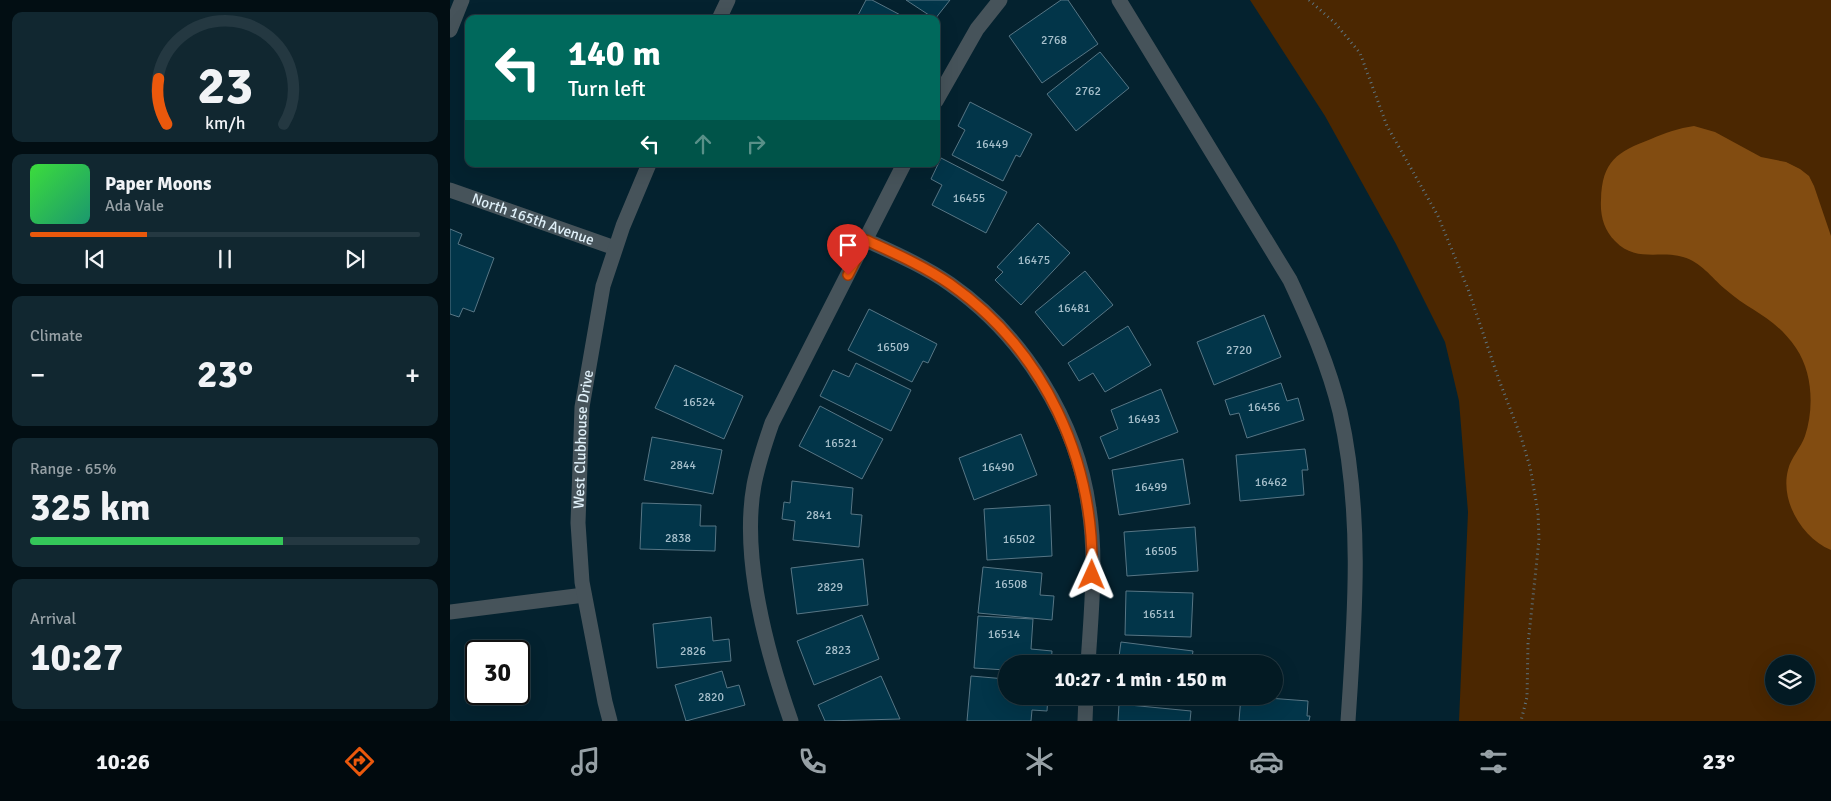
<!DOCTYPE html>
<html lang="en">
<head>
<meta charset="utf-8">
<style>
  body { margin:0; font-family:Signika,sans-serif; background:#112730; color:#f1f3f6; height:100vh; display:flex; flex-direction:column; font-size:19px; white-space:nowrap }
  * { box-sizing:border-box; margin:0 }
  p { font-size:16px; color:#97a1a6 }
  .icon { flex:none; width:28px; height:28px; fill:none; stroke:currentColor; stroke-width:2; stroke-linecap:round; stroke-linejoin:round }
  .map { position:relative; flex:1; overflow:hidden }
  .drawer { display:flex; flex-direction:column; gap:12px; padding:12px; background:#020e13; width:450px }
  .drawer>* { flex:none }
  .guide { position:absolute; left:15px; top:15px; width:475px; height:152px; border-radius:10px; box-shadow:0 5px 20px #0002,0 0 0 1px #243841; background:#00695c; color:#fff; overflow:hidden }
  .fabs { position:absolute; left:1315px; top:655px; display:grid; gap:10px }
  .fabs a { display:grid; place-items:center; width:50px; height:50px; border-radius:50%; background:#031a23; box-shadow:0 5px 20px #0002,0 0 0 1px #243841; font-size:25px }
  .speed { position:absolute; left:15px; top:640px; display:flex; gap:10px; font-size:25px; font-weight:700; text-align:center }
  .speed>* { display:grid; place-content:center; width:65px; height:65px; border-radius:50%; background:#031a23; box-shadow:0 5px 20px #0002,0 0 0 1px #243841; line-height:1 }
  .speed .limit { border:2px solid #111; border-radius:8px; background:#fff; color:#111 }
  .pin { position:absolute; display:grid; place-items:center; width:42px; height:42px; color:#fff; margin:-51px -21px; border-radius:50% 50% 50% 0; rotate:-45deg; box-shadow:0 0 5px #0007 }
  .pin .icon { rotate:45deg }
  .me { position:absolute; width:55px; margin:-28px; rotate:1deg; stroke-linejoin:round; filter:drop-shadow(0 0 4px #0008) }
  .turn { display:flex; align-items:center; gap:18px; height:105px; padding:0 20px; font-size:22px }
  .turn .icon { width:65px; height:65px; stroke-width:2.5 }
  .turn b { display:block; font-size:35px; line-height:42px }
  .lanes { display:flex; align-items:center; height:48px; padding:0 20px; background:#0003; justify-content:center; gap:25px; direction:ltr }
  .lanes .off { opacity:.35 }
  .big { font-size:38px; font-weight:700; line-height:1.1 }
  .drawer .card { flex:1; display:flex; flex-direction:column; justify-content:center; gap:8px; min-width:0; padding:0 18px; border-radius:10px; background:#112730 }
  .drawer .dial { align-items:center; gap:0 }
  .dial svg { height:130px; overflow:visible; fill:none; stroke:#243841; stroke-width:7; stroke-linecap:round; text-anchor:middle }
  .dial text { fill:#f1f3f6; stroke:none }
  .song { display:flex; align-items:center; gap:15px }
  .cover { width:60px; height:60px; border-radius:8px; background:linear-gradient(135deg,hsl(120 70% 55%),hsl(160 70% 35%)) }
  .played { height:5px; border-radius:2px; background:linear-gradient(90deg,#ea580c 30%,#243841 30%) }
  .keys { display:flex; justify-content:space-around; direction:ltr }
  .heat { display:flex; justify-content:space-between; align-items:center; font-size:28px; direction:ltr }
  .charge { height:8px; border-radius:4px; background:linear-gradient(90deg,#34c759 65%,#243841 0) }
  .trip { position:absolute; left:548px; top:655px; width:285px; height:50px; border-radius:25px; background:#031a23; box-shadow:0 5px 20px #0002,0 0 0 1px #243841; font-weight:700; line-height:50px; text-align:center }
  .tabs { display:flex; height:80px; justify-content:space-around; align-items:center; background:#010a0e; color:#97a1a6 }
  .tabs .icon { width:35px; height:35px }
  .tabs .selected { color:#ea580c }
  .tabs b { font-size:22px; color:#f1f3f6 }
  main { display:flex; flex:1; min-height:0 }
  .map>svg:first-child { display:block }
</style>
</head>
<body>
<main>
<section class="drawer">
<div class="card dial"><svg viewBox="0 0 100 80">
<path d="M14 69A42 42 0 1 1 86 69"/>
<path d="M14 69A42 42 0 0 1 9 41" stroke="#ea580c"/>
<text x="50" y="56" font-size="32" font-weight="700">23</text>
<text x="50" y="72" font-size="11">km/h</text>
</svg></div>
<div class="card">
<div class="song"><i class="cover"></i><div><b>Paper Moons</b><p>Ada Vale</p></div></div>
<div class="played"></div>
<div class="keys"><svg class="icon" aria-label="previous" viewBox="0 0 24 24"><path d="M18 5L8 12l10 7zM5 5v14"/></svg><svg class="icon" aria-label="pause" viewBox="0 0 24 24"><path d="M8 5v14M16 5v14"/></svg><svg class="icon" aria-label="next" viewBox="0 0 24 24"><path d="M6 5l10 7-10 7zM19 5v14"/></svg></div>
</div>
<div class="card"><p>Climate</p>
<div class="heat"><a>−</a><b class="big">23°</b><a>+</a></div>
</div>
<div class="card"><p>Range · 65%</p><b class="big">325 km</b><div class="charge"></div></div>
<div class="card"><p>Arrival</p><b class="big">10:27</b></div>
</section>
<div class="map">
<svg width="1381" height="721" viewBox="0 0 1381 721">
  <rect width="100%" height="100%" fill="#04222f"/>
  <path fill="#4b2701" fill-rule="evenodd" d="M800,0H1381V721H1009L1018,512L1009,401L995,342L946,244L875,116ZM1324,664H1356V696H1324Z"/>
  <path fill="#824c11" d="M1244,126L1265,132L1311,157L1336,162L1350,169L1359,176L1364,186L1381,236V550C1352,538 1330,501 1338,470C1341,457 1351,448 1355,436C1364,409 1363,373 1346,348C1324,316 1301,312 1275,289C1261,277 1251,262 1233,257C1210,250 1186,263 1165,241C1154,230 1150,215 1151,200C1152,161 1167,152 1201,139C1215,133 1229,128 1244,126Z"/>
  <path fill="#023549" stroke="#577685" d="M416,0H422L458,19H406Z
    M456,0H500L485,19Z
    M611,0H618L648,44L592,83L559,36Z
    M650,52L679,88L626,131L597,94Z
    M520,102L582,134L570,157L566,155L553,181L502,155L515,130L508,126Z
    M491,158L557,192L536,233L482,205L492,185L481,179Z
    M588,223L620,253L571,305L545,280L553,272L547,267Z
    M0,229L12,234L8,244L44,258L24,312L13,308L9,317L0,314Z
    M635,271L663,305L613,346L585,312Z
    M419,309L487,344L478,363L473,361L462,382L398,350Z
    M814,315L831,357L764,385L747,342Z
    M678,326L701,365L655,392L643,373L629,381L618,363Z
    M406,363L461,390L441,431L370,396L383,370L399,377Z
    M225,365L293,396L274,439L205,408Z
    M831,383L837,401L848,398L854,420L797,438L789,413L780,415L775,400Z
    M711,389L728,432L659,459L650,437L668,429L661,410Z
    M370,406L433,439L412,479L349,446Z
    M571,434L587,475L524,500L509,458Z
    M202,437L272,450L263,494L194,480Z
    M855,449L858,470H852L854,495L790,501L786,455Z
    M733,459L740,504L669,515L662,470Z
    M342,481L403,488L401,514L412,515L409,547L343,540L345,521L332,519L334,502L340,503Z
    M192,503L251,505L250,526H266L265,551L190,549Z
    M600,505L602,556L537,560L534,509Z
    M745,527L748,571L677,576L674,532Z
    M413,559L418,605L347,614L341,568Z
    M533,567L592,573L590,595L604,596L602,620L528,613Z
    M676,591L743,593L741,637L675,635Z
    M412,615L429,659L364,685L347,641Z
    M528,616L583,619L581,649L602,651L601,664H556V670L524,668Z
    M261,617L263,641L279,639L281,661L207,668L203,624Z
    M671,642L743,651L741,664H668Z
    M272,671L277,688L289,685L295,705L236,721L225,685Z
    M431,676L450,719L375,721L368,705Z
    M521,676L556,679V696H598L597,711L582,710L581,721H517Z
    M791,696L858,701L857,716H860L859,721H789Z
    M669,704L741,711L740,721H668Z"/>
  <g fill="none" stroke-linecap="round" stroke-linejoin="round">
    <path stroke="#5e7682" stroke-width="3" stroke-dasharray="1 4" stroke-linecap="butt" d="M859,0L885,23L910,53L937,126L988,216L1018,289L1049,380L1071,437L1080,467L1088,512L1089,540L1078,644L1077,697L1071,721"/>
    <g stroke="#46535a" stroke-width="15">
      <path d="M669,0L840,280C860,323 879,366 890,412C913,514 905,617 898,721"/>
      <path d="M269,19L278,0"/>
      <path d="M0,30L12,0"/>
      <path d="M486,101L527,29L550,0"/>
      <path id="s1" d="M0,190L165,248"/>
      <path d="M416,240C444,253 474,266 500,284C573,335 627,420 639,509C647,559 641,613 638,664"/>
      <path d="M0,612L134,595"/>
      <path id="s2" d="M160,721L155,702L132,582L128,523L132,407L153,286L173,226L199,164"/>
      <path d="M341,721C317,653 291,557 304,485C308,464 315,443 322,423L454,164"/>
      <path d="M635,721L636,696"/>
    </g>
  </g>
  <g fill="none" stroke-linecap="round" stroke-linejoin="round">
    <g stroke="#983908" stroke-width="12">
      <path id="route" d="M398,275L416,240C444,253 474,266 500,284C594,350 645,460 642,575"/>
    </g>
    <use href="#route" stroke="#ea580c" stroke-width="9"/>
  </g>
  <g text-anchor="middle" stroke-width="5" stroke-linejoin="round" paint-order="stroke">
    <g font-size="12" fill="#a7c0cc">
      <text x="604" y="44">2768</text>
      <text x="638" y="95">2762</text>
      <text x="542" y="148">16449</text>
      <text x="519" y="202">16455</text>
      <text x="584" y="264">16475</text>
      <text x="624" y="312">16481</text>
      <text x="443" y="351">16509</text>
      <text x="789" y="354">2720</text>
      <text x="249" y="406">16524</text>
      <text x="814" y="411">16456</text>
      <text x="694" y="423">16493</text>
      <text x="391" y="447">16521</text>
      <text x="233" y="469">2844</text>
      <text x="548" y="471">16490</text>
      <text x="821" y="486">16462</text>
      <text x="701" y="491">16499</text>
      <text x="369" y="519">2841</text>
      <text x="228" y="542">2838</text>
      <text x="569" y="543">16502</text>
      <text x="711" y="555">16505</text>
      <text x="561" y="588">16508</text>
      <text x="380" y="591">2829</text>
      <text x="709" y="618">16511</text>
      <text x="554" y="638">16514</text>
      <text x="388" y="654">2823</text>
      <text x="243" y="655">2826</text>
      <text x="261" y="701">2820</text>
    </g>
    <g font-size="15" fill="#deeff8" stroke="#001925">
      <text dy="5" stroke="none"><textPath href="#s1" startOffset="88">North 165th Avenue</textPath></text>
      <text dy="5" stroke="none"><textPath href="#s2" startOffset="285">West Clubhouse Drive</textPath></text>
    </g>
  </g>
</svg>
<div class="fabs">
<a><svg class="icon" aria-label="layers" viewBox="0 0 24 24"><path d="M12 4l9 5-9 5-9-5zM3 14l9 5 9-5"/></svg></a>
</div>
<div class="speed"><div class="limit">30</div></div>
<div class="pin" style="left:398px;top:275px;background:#d93025"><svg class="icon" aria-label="arrive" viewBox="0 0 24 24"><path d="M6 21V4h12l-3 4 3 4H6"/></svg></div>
<svg class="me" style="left:642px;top:575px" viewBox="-20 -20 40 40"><path d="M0-17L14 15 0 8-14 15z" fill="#ea580c" stroke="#fff" stroke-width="4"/></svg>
<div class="trip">10:27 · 1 min · 150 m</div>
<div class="guide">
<div class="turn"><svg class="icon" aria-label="left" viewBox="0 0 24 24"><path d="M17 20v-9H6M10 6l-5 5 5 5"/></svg><div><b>140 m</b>Turn left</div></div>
<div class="lanes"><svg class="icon" aria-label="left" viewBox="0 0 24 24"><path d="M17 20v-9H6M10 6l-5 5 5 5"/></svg><svg class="icon off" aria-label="ahead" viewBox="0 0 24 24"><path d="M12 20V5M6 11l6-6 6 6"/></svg><svg class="icon off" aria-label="right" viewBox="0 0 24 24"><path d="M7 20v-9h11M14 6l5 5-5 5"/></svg></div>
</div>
</div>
</main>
<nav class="tabs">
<b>10:26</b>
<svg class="icon selected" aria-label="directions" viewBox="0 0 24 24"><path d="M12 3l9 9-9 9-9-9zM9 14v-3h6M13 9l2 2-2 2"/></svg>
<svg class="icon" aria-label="music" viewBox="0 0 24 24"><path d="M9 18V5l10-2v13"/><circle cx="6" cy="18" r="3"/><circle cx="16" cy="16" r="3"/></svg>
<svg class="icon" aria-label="phone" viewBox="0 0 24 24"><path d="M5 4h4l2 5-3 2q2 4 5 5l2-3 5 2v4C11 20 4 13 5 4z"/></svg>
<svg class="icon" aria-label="climate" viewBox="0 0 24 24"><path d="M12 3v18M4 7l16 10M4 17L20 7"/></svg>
<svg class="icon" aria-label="car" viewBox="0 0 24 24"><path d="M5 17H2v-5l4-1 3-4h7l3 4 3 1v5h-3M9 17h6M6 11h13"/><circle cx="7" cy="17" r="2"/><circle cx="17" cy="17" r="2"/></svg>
<svg class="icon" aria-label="filters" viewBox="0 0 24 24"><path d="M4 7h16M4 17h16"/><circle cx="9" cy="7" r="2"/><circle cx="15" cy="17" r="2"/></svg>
<b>23°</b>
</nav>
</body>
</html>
